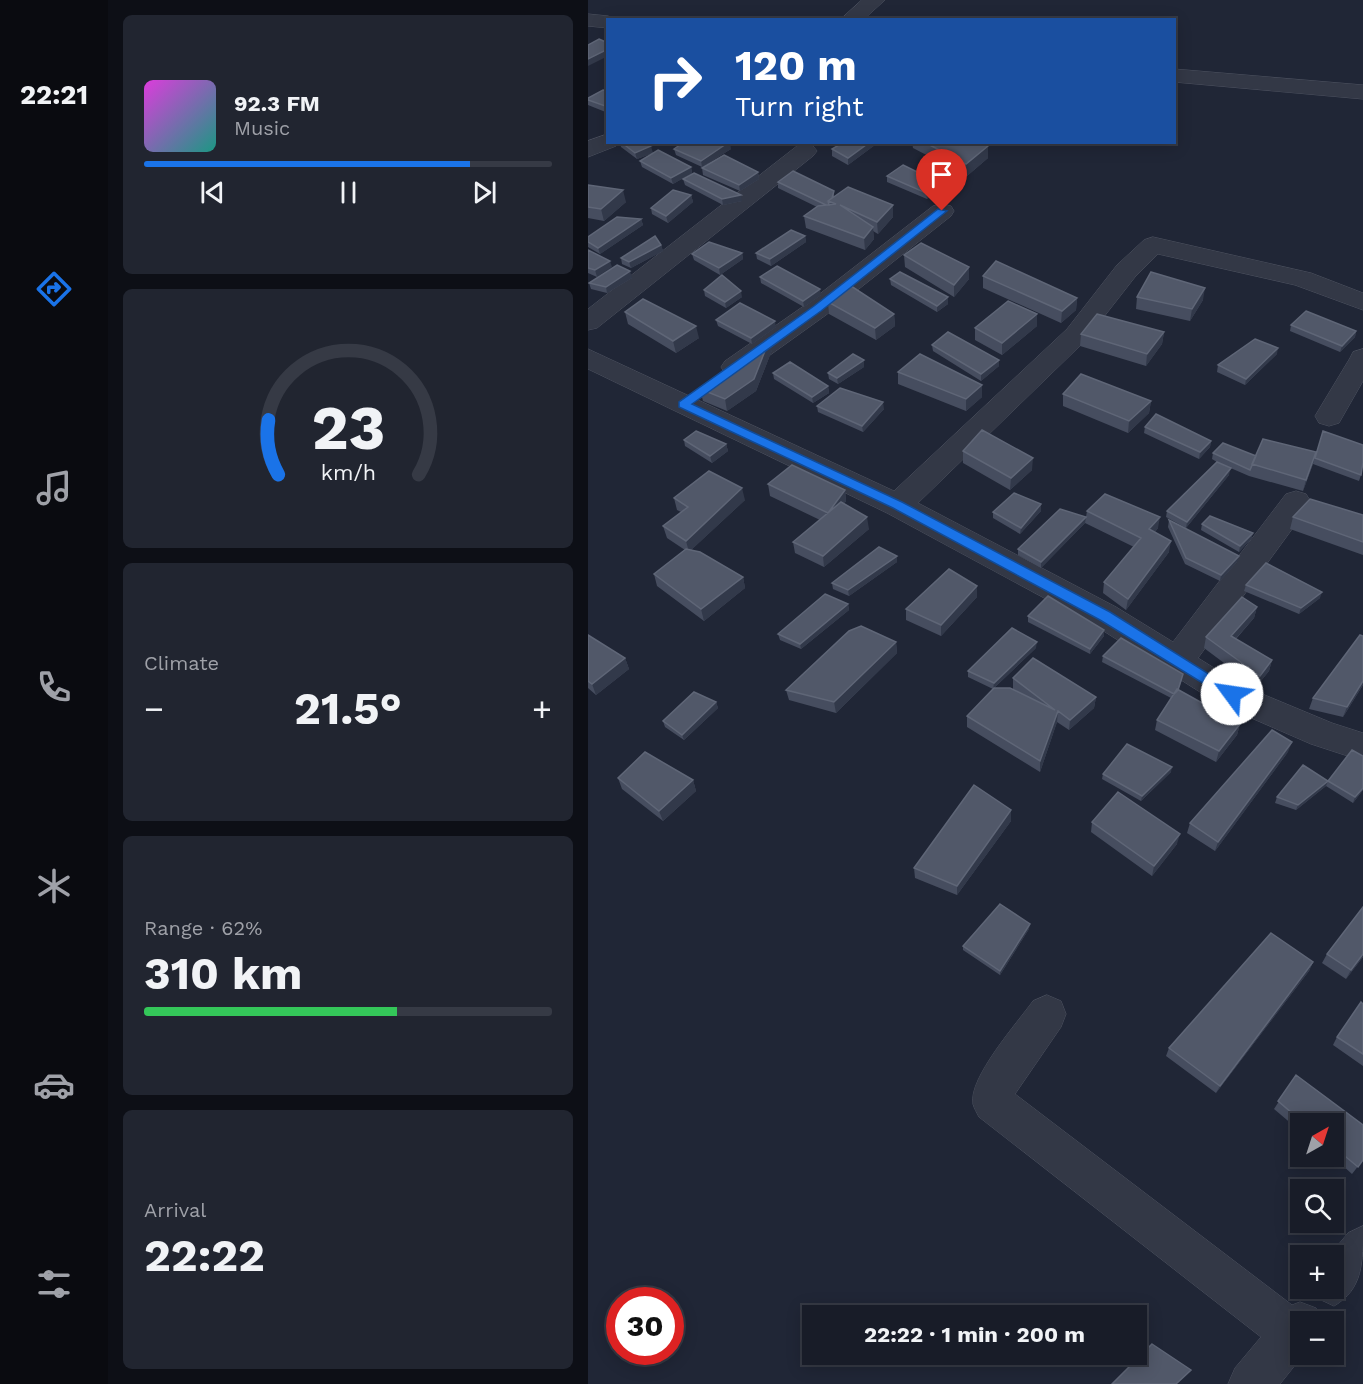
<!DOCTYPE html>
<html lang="en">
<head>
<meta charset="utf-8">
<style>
  body { margin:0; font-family:"Work Sans",sans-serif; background:#212530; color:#f1f3f6; height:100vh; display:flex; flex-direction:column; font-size:22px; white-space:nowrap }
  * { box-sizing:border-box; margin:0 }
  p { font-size:20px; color:#9fa1a8 }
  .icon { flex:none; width:33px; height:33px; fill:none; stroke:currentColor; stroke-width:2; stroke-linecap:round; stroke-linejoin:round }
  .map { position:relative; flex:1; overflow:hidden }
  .sheet { display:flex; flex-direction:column; gap:15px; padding:15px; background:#0d0f16; width:480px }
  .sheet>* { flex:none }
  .guide { position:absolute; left:18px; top:18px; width:570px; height:126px; border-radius:0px; box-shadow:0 3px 15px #0003,0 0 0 2px #363a45; background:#1a4fa0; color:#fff; overflow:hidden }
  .needle { width:39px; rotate:39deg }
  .controls { position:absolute; left:702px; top:1113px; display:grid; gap:12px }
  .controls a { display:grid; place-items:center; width:54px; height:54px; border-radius:0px; background:#181c28; box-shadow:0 3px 15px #0003,0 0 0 2px #363a45; font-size:30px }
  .speed { position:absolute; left:18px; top:1287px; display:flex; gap:12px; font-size:30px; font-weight:700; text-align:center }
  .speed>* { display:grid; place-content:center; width:78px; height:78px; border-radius:50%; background:#181c28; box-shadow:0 3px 15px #0003,0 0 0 2px #363a45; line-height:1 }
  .speed .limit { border:9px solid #d22; background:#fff; color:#111 }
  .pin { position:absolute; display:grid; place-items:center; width:51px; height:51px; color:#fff; margin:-62px -26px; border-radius:50% 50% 50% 0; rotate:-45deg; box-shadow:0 0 6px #0007 }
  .pin .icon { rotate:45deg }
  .me { position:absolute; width:66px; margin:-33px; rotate:301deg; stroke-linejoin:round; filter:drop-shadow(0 0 4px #0008) }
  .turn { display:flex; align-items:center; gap:21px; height:126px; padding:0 30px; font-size:27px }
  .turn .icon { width:78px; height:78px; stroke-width:2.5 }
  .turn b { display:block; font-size:42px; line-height:51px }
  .big { font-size:45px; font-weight:700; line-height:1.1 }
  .sheet .widget { flex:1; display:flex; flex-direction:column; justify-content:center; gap:9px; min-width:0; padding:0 21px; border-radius:9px; background:#212530 }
  .sheet .dial { align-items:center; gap:0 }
  .dial svg { height:156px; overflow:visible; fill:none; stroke:#363a45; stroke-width:7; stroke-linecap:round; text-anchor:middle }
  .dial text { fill:#f1f3f6; stroke:none }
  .song { display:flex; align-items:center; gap:18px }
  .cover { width:72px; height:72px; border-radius:9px; background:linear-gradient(135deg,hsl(300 70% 55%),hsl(170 70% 35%)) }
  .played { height:6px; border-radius:3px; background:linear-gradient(90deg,#1a73e8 80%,#363a45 80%) }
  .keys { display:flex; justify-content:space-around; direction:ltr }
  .heat { display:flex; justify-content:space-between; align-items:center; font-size:33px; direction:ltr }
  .charge { height:9px; border-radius:4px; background:linear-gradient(90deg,#34c759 62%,#363a45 0) }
  .trip { position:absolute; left:214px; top:1305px; width:345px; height:60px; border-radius:0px; background:#181c28; box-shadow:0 3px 15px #0003,0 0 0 2px #363a45; font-weight:700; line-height:60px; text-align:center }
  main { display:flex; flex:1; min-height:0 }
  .tabs { display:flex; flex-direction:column; width:108px; justify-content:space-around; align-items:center; background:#0a0b10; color:#9fa1a8 }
  .tabs .icon { width:42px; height:42px }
  .tabs .current { color:#1a73e8 }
  .tabs b { font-size:27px; color:#f1f3f6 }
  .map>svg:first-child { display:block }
</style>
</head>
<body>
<main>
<nav class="tabs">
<b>22:21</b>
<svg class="icon current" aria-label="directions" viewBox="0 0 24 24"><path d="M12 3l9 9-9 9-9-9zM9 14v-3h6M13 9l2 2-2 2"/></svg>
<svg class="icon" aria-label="music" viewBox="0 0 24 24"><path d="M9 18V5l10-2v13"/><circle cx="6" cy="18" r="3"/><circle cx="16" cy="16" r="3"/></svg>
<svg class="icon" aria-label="phone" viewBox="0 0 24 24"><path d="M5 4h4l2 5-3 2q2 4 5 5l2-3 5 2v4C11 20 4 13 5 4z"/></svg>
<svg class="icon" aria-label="climate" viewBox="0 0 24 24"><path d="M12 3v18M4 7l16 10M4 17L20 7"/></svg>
<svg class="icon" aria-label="car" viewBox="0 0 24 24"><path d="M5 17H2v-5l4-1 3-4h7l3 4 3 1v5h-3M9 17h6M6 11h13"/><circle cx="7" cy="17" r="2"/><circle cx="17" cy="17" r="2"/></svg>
<svg class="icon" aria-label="filters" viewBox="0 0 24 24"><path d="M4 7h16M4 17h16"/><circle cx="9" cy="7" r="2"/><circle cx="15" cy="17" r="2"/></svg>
</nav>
<section class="sheet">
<div class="widget">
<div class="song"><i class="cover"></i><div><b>92.3 FM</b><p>Music</p></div></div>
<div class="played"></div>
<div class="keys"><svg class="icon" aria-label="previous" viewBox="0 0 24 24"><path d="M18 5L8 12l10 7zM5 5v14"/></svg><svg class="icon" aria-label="pause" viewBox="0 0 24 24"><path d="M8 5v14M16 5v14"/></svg><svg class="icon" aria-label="next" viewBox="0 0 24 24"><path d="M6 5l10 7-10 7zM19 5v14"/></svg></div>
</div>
<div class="widget dial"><svg viewBox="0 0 100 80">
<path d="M14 69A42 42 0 1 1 86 69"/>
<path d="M14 69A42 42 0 0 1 9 41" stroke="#1a73e8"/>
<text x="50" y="56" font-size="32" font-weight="700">23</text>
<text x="50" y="72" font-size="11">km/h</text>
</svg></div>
<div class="widget"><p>Climate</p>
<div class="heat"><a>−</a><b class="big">21.5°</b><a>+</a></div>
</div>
<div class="widget"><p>Range · 62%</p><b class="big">310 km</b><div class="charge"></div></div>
<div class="widget"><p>Arrival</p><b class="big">22:22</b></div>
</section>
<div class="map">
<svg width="775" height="1384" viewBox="0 0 775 1384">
  <rect width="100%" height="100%" fill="#202636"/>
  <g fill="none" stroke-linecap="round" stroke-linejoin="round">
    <g stroke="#4e5361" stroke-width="1">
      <path id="minor" d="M274,0H297L275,20H252Z
        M0,14L20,16L29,20H20V28L0,26Z
        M586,69L775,85V99L586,82Z
        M20,134V142H30L28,146L0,157V141Z
        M217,144L225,146L229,151L225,156L9,328L0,330V309L209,146Z
        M354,204L363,206L366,211L363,216L238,315L157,373L147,376L137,373L133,367L137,361L220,303L345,206Z
        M565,237L723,273L775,293V310L707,285L570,254L547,277L497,341L330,503L528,607L585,642L698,494L708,491L718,494L723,502L718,510L610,658L655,686L744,723L775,733V761L723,744L631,704L506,625L299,513L0,369V349L306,491L479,329L529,265L556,240Z
        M775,349V381L751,423L741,426L731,423L727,416L762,358L765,352Z
        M459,995L473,1001L478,1014L473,1027L427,1094L704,1305L712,1302L728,1308L733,1322H712V1354H716L692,1384H640L647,1368L673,1337L391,1117C389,1113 386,1108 385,1104C380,1078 430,1022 445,1001Z
        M775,1226C775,1263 775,1289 746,1306L731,1299L726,1288H746V1256H741L760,1233Z"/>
    </g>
    <use href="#minor" fill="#333846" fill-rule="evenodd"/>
  </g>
  <path fill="#464d5f" d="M20,91V113L0,105V98Z
    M32,142H56L65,153L49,159L33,147Z
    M291,142L260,165L244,156V149Z
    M324,142H392L400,158L379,176L325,148Z
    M86,149H143L114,167L88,155Z
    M52,161L103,167L104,173L85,184L54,167Z
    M114,168L170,172L171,179L152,191L115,175Z
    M299,176L352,190L339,199L299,182Z
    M95,179L154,201L135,205L97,185Z
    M190,182L246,191V197L305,205V217L290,234L285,231L286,239L277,250L218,228L216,216L229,207L190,188Z
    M0,185L38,202L16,221L0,218Z
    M103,195L105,202L80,223L64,214L63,208Z
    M53,219L55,225L12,254L0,247V237Z
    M217,236L218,242L183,266L169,259L168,253Z
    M73,245L75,251L43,268L34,264L33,258Z
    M0,250L22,261L9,277L0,273Z
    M154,253L155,259L132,275L106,260L104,254Z
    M316,255L381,279L366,297L317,267Z
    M395,276L489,298L488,310L473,323L395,288Z
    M172,277L233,295L216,307L173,283Z
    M44,278L19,293L3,289L1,283Z
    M302,279L360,297V304L349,312L303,285Z
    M116,290L154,297L138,308L117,296Z
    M549,297L615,300L602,321L548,309Z
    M240,302L306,314L307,326L288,340L241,314Z
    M37,312L111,338L88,353L40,324Z
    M449,314V326L414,355L387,340V328Z
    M128,320L188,327L164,344L130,326Z
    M703,325L768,331L767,337L752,352L702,331Z
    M576,332L574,344L558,366L492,346L493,334Z
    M344,345L411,360V366L393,381L345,351Z
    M184,350L168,391L139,411L115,401L112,389Z
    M689,354L657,385L629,372L630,365Z
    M276,367L250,384L241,379L240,373Z
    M310,372L394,385V397L378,411L310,384Z
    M185,373L240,386L241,393L225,403L186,379Z
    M475,394L563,401L561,413L540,433L475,406Z
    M229,406L296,409L275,432L230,412Z
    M557,427L623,441L622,447L611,459L556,433Z
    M675,439L773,475L771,481L725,464L715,491L661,476L631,463L641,475L598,528L578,517L579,511L629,462L624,459L625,453L668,456Z
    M96,440L138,444L140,451L124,463L97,446Z
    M375,451L444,470L422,490L375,463Z
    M180,484L257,490L258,501L256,504L281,529L236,567L207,553L205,542L232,520L182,496Z
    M86,498L157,500L103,550L155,577L157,588L116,621L69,586L66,574L97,550L79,538L75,526L93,512L89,510Z
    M453,511L432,534L405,518V512Z
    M499,511L570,528L567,532L581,552L538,610L515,593L516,582L546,547L497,523L453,568L430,555V549L498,517Z
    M775,515V555L702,529L705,517Z
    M581,520L649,562L632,581L597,564L580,527Z
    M614,524L665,533L663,539L651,552L613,530Z
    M309,556V562L261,596L245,589L244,583Z
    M658,585L732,598L711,614L656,591Z
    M389,586V597L353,636L318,620V609Z
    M260,604L261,610L213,649L192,640L190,634Z
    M669,607L666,618L648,639L684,660L681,671L668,687L616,648L618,637Z
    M440,616L516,636L502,654L440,622Z
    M0,635L37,658L41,669L8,695L0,688Z
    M775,636V685L755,717L721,709L725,698Z
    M308,642L309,653L248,713L201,700L198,690Z
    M448,648L405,689L380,677V671Z
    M515,656L594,680L590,690L652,724L649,735L628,762L567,730L569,720L583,698L514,662Z
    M425,678L508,697L506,708L481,730L469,722L452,772L379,727V716L428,691L425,689Z
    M128,702L130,708L96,740L77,727L75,721Z
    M700,752L627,851L599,833L602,823Z
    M775,756V790L765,803L738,786L708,810L687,803L689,797L740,781Z
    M583,772L553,801L514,779L515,774Z
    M30,778L105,780L108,791L75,821L34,789Z
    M423,810V821L369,895L327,878L326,868Z
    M504,822L589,844L564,876L503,832Z
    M775,907V957L758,979L734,963L739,954Z
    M441,929L412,975L375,950V946Z
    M725,962L721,971L628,1093L578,1056L581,1048Z
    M775,1004V1066L745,1045L749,1037Z
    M708,1075L775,1125V1160L764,1174L744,1156H746V1124H712V1131L686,1109Z"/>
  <path fill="#32394a" d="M20,49V56L0,66V59Z
    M142,142L143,149L114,167L113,161Z
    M282,142H291L260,165V158Z
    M63,146L65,153L49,159L47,153Z
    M400,146V158L379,176L378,164Z
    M103,167L104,173L85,184L83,178Z
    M170,172L171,179L152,191L151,185Z
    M352,183V190L339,199L338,193Z
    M35,190L38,202L16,221L13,209Z
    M103,195L105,202L80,223L78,216Z
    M153,195L154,201L135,205L134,199Z
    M305,205V217L290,234L289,222Z
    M53,219L55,225L12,254L10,248Z
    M285,227L286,239L277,250L276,238Z
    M217,236L218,242L183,266L182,259Z
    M73,245L75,251L43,268L41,262Z
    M154,253L155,259L132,275L131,268Z
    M22,261L24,267L9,277L7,270Z
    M381,267V279L366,297V285Z
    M42,271L44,278L19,293L18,287Z
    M617,288L615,300L602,321L604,309Z
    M232,289L233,295L216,307L215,301Z
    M153,291L154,297L138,308L137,302Z
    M360,297V304L349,312V306Z
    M489,298L488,310L473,323L474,311Z
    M306,314L307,326L288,340L287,328Z
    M449,314V326L414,355V343Z
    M187,321L188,327L164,344L163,338Z
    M108,326L111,338L88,353L85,341Z
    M768,331L767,337L752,352L754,346Z
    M576,332L574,344L558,366L559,354Z
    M182,338L184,350L168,391L139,411L137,399Z
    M690,348L689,354L657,385L658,379Z
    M276,360V367L250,384L249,378Z
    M411,360V366L393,381V374Z
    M394,385V397L378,411V399Z
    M240,386L241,393L225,403L224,397Z
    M563,401L561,413L540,433L541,421Z
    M295,402L296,409L275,432L274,426Z
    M623,441L622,447L611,459L612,452Z
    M138,444L140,451L124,463L122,456Z
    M728,452L725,464L715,491L718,480Z
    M445,458L444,470L422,490L423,478Z
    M643,468L641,475L598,528L599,522Z
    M154,488L157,500L101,552L98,541Z
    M257,490L258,501L242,525L240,513Z
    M453,504V511L432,534L433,528Z
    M279,517L281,529L236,567L235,556Z
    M498,517L497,523L453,568V562Z
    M572,517L570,528L560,541L561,529Z
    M665,533L663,539L651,552L652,546Z
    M583,541L581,552L538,610L540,599Z
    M309,556V562L261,596L260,590Z
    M651,556L649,562L632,581L633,575Z
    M155,577L157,588L116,621L113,609Z
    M389,586V597L353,636V625Z
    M734,592L732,598L711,614L713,608Z
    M260,604L261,610L213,649L212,644Z
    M669,607L666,618L640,647L643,636Z
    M516,630V636L502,654V649Z
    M308,642L309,653L248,713L246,702Z
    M449,642L448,648L405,689L406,683Z
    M37,658L41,669L8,695L4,684Z
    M684,660L681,671L668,687L672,676Z
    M775,681V685L755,717L759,707Z
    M508,697L506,708L481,730L482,720Z
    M128,702L130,708L96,740L94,735Z
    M470,711L469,722L452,772V761Z
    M652,724L649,735L628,762L631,751Z
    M704,742L700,752L627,851L630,842Z
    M584,767L583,772L553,801L554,796Z
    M105,780L108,791L75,821L71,811Z
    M740,781L738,786L708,810L710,805Z
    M775,788V790L765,803L767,797Z
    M423,810V821L369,895V886Z
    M592,834L589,844L564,876L566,866Z
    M442,924L441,929L412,975V971Z
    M775,954V957L758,979L763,970Z
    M725,962L721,971L628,1093L632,1086Z"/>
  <path fill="#515869" stroke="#5f6677" stroke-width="1.5" d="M11,39L20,43V49L0,59V45Z
    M15,90L20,91V107L0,100V98Z
    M33,142H56L63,146L47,153Z
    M96,142H141L113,161L86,149Z
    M256,142H282L260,158L244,149Z
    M336,142H392L400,146L378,164Z
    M70,150L103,167L83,178L52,161Z
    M136,155L170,172L151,185L114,168Z
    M315,165L352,183L338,193L299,176Z
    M205,171L246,191L244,198L240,201L241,205H238L190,182Z
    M106,173L153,195L134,199L95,179Z
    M0,185L35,190L13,209L0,207Z
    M260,187L305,205L289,222L252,205L285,227L276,238L216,216L230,206L248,204L240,201Z
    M85,190L103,195L78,216L63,208Z
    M29,217L53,219L10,248L0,242V237Z
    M203,230L217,236L182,259L168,253Z
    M67,236L73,245L41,262L33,258Z
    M121,242L154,253L131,268L104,254Z
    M333,243L381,267L366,285L316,255Z
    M0,250L22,261L7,270L0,268Z
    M408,261L489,298L474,311L395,276Z
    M29,265L42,271L18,287L1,283Z
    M189,266L232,289L215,301L172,277Z
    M312,272L360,297L349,306L302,279Z
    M563,272L617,288L604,309L549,297Z
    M134,275L153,291L137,302L116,290Z
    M263,286L306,314L287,328L240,302Z
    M55,299L108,326L85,341L37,312Z
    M420,301L449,314L414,343L387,328Z
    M152,303L187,321L163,338L128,320Z
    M718,311L768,331L754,346L703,325Z
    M509,314L576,332L559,354L493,334Z
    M360,332L411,360L393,374L344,345Z
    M182,338L166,379L137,399L112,389Z
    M667,339L690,348L658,379L630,365Z
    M265,354L276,360L249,378L240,373Z
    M332,354L394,385L378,399L310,372Z
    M202,362L240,386L224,397L185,373Z
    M493,374L563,401L541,421L475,394Z
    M252,388L295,402L274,426L229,406Z
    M568,414L623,441L612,452L557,427Z
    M394,430L445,458L423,478L375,451Z
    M108,431L138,444L122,456L96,440Z
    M735,431L775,445V462L773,475L727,458Z
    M675,439L728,452L718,480L664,464Z
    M635,443L668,456L662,470L625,453Z
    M629,462L643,468L599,522L579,511Z
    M204,465L257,490L240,513L180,484Z
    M121,471L154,488L98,541L75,526L100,507L86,498Z
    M426,493L453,504L433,528L405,512Z
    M517,494L572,517L561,529L583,541L540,599L516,582L553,538L499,511Z
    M722,499L775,515V542L705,517Z
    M253,502L279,517L235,556L205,542Z
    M472,509L498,517L453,562L430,549Z
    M622,516L665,533L652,546L614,524Z
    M581,520L651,556L633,575L598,558Z
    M291,547L309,556L260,590L244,583Z
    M98,549L112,552L155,577L113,609L66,574Z
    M678,563L734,592L713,608L658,585Z
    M361,569L389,586L353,625L318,609Z
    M237,594L260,604L212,644L190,634Z
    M460,596L516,630L502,649L440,616Z
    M654,597L669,607L643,636L684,660L672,676L618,637Z
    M273,626L308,642L246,702L198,690L261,631Z
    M424,628L449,642L406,683L380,671Z
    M0,635L37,658L4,684L0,681Z
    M772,635L775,636V681L759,707L725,698Z
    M533,638L595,674L590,690L586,694L515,656Z
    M445,658L508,697L482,720L470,711L452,761L379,716L406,688H422L467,710L425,678Z
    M589,689L652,724L631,751L569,720Z
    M106,692L128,702L94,735L75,721Z
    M684,730L704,742L630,842L602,823Z
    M539,744L584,767L554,796L515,774Z
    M764,750L775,756V788L767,797L740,781Z
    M57,752L105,780L71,811L30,778Z
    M715,765L740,781L710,805L689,797Z
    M386,785L423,810L369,886L326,868Z
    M530,792L592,834L566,866L504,822Z
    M412,904L442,924L412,971L375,946Z
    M775,907V954L763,970L739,954Z
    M683,933L725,962L632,1086L581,1048Z
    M773,1002L775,1004V1054L749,1037Z
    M708,1075L775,1125V1160L770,1167L746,1147V1124H717L690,1101Z
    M564,1344L603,1370L588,1384H524Z"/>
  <path fill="#1a73e8" stroke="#114b97" stroke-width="1.5" d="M350,209L359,211L233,311L104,404L314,502L522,612L648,691L650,694L648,698H639L512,620L305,508L91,407V402L226,306Z"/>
</svg>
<div class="controls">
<a><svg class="needle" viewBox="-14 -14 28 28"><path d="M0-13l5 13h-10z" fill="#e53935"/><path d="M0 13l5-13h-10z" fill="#9fa1a8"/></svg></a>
<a><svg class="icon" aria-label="search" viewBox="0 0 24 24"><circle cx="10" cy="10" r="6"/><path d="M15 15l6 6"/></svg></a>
<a>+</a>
<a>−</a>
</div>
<div class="speed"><div class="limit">30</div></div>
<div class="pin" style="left:354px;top:211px;background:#d93025"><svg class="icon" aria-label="arrive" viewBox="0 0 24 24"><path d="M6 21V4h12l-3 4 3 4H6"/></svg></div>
<svg class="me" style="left:644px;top:694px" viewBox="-20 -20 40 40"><circle r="19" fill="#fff"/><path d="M0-13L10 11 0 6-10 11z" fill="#1a73e8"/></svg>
<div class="trip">22:22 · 1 min · 200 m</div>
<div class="guide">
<div class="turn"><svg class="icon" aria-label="right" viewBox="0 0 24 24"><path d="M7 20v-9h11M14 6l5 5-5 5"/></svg><div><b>120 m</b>Turn right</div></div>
</div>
</div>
</main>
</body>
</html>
